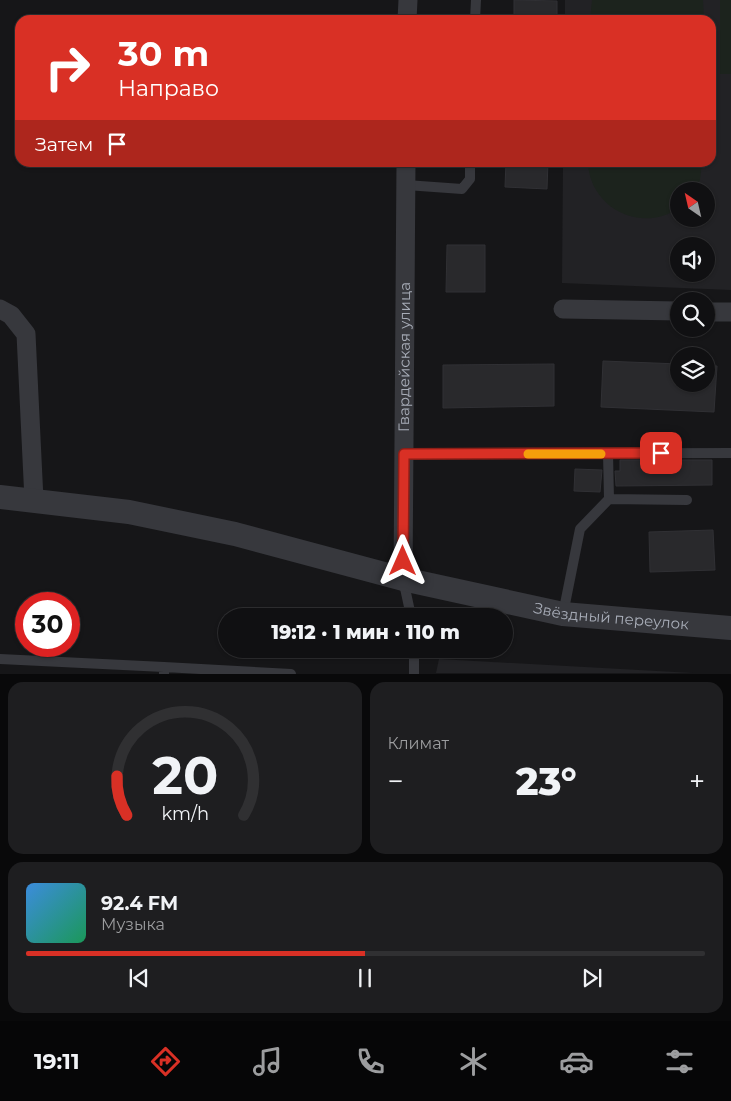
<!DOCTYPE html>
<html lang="ru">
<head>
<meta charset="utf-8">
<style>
  body { margin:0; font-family:Montserrat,sans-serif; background:#1e1e20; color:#f1f3f6; height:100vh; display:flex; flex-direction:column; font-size:19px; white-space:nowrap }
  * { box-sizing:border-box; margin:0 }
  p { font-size:16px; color:#9c9d9f }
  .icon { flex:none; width:28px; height:28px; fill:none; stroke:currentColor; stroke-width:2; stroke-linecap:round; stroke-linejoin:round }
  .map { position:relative; height:674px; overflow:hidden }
  .panel { display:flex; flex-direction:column; gap:8px; padding:8px; background:#09090a; flex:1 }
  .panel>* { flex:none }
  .banner { position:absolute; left:15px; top:15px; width:701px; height:152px; border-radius:15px; box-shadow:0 1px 4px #0004,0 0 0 1px #303032; background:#d93025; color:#fff; overflow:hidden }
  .needle { width:32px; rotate:326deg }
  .fabs { position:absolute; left:670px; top:182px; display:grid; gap:10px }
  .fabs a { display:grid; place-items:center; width:45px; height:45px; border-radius:50%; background:#101012; box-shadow:0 1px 4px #0004,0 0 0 1px #303032; font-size:25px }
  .speed { position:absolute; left:15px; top:592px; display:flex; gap:10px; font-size:25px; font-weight:700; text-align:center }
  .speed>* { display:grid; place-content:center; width:65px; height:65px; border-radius:50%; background:#101012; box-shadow:0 1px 4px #0004,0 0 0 1px #303032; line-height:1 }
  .speed .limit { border:8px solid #d22; background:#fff; color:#111 }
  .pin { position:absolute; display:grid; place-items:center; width:42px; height:42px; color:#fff; margin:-21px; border-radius:10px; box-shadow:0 2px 8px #0006 }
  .me { position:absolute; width:55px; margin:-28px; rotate:0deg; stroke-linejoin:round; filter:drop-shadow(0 0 4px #0008) }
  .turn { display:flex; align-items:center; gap:18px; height:105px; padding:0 20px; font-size:22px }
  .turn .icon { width:65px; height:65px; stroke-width:2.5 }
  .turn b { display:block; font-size:35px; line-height:42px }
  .then { display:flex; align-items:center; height:48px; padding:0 20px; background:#0003; gap:10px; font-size:19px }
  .big { font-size:38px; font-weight:800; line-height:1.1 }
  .panel .card { flex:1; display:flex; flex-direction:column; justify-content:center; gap:8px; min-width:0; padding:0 18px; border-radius:15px; background:#1e1e20 }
  .panel .dial { align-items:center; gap:0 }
  .dial svg { height:130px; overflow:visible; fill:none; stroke:#303032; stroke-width:7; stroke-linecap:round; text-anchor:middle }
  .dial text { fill:#f1f3f6; stroke:none }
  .song { display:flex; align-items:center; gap:15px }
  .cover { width:60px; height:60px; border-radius:8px; background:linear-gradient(135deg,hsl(210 70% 55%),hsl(150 70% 35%)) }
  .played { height:5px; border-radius:2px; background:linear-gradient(90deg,#d93025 50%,#303032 50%) }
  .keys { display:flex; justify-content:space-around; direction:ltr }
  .heat { display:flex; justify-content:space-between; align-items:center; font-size:28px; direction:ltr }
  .panel .tiles { flex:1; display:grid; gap:8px; grid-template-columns:1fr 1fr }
  .card:last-child { grid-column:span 2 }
  .trip { position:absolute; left:218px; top:608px; width:295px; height:50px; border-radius:25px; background:#101012; box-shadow:0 1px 4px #0004,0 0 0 1px #303032; font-weight:800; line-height:50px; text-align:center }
  .tab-bar { display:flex; height:80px; justify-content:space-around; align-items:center; background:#060607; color:#9c9d9f }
  .tab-bar .icon { width:35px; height:35px }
  .tab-bar .selected { color:#d93025 }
  .tab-bar b { font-size:22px; color:#f1f3f6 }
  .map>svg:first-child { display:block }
</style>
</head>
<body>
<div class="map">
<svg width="731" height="674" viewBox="0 0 731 674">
  <rect width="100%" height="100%" fill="#161618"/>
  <path fill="#222225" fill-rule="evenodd" d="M565,0H731V290L562,283L563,163L711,162V20H565ZM679,191H706V219H679ZM679,246H706V274H679Z
    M439,659L693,673H436Z"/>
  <path fill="#1c231d" d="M592,0H703L704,20H590Z
    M720,0H731V74H720Z
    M588,163L702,162V163L700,180L694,191H679V208C641,234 590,208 588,163Z"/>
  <path fill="#29292c" stroke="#303034" d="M514,0L557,1V20H514Z
    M506,162H548L547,189L505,187Z
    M447,245H485V292H446Z
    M603,361L679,364V384H706V366H717L714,412L601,407Z
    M554,364V406L443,408V365Z
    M620,460H712V485L616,486L615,471H620Z
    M575,469L602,470L600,492L574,491Z
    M713,530L715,570L650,572L649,532Z"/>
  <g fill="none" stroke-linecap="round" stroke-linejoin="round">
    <path stroke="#37383d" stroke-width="10" d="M475,20L476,0
      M406,185L462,189L470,179V162
      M608,453L609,499
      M404,454L731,453
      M403,579L411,616
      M563,614L580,529L609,499L687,500
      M0,659L164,667V674
      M164,667L291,674
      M414,674V649"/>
    <g stroke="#37383d" stroke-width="19">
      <path d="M407,20L408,0"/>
      <path d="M0,309L11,315L26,334L34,500"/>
      <path d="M563,309L679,311"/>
      <path d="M706,312H731"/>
      <path id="s1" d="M403,579L406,162"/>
    </g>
    <path stroke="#37383d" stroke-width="24" id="s2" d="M0,497L129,512L235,534L403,579L563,614L731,628"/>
  </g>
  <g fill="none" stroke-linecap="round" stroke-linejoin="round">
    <g stroke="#8d1f18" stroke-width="12">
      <path id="route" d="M403,561L404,454L661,453"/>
    </g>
    <use href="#route" stroke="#d93025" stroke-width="9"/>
    <path stroke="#f59e0b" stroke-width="9" d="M528,454H601"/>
  </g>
  <g text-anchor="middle" stroke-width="5" stroke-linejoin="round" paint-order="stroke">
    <g font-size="15" fill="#a8adb8" stroke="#111113">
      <text dy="5" stroke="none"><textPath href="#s1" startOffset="222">Гвардейская улица</textPath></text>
      <text dy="5" stroke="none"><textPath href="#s2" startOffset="624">Звёздный переулок</textPath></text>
    </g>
  </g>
</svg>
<div class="fabs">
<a><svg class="needle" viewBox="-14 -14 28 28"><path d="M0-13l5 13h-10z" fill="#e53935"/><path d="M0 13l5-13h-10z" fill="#9c9d9f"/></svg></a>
<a><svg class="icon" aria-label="sound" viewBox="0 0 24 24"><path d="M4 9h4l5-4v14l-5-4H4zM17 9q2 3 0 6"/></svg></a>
<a><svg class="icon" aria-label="search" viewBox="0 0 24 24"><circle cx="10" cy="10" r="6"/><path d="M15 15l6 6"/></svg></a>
<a><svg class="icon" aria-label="layers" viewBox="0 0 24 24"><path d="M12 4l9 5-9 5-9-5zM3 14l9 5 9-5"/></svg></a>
</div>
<div class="speed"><div class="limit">30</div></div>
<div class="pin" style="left:661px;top:453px;background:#d93025"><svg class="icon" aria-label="arrive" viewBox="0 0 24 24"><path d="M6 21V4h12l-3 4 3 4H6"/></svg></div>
<svg class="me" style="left:403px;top:561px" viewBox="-20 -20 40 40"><path d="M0-17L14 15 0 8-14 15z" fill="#d93025" stroke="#fff" stroke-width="4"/></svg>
<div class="trip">19:12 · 1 мин · 110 m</div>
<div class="banner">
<div class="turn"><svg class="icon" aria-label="right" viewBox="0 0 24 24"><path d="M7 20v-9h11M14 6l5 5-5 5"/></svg><div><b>30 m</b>Направо</div></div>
<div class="then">Затем<svg class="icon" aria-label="arrive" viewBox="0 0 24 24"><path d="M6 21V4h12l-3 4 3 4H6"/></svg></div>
</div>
</div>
<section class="panel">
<div class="tiles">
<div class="card dial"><svg viewBox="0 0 100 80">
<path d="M14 69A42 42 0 1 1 86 69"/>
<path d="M14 69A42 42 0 0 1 8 45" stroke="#d93025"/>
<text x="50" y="56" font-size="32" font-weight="700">20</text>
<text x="50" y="72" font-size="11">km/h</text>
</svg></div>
<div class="card"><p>Климат</p>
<div class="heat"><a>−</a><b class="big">23°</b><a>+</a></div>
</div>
<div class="card">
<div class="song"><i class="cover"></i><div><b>92.4 FM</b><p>Музыка</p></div></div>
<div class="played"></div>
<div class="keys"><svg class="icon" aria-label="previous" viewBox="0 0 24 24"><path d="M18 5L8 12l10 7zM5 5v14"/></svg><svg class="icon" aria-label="pause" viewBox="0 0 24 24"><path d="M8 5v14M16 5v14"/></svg><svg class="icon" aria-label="next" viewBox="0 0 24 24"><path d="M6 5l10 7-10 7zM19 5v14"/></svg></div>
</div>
</div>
</section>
<nav class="tab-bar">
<b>19:11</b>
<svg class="icon selected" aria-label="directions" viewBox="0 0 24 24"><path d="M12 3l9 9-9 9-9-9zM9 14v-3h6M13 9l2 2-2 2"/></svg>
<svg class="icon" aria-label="music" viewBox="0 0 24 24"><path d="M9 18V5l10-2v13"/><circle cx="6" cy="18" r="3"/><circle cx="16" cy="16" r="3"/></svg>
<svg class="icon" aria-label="phone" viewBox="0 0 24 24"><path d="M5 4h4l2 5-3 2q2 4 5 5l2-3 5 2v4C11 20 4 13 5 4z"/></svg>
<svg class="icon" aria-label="climate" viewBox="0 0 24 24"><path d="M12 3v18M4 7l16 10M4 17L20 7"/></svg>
<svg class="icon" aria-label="car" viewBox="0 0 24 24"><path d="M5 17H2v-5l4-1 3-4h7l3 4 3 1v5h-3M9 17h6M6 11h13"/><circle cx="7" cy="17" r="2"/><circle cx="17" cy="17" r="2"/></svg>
<svg class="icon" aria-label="filters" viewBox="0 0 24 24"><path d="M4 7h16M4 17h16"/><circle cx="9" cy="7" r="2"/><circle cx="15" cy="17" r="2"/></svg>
</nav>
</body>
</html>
